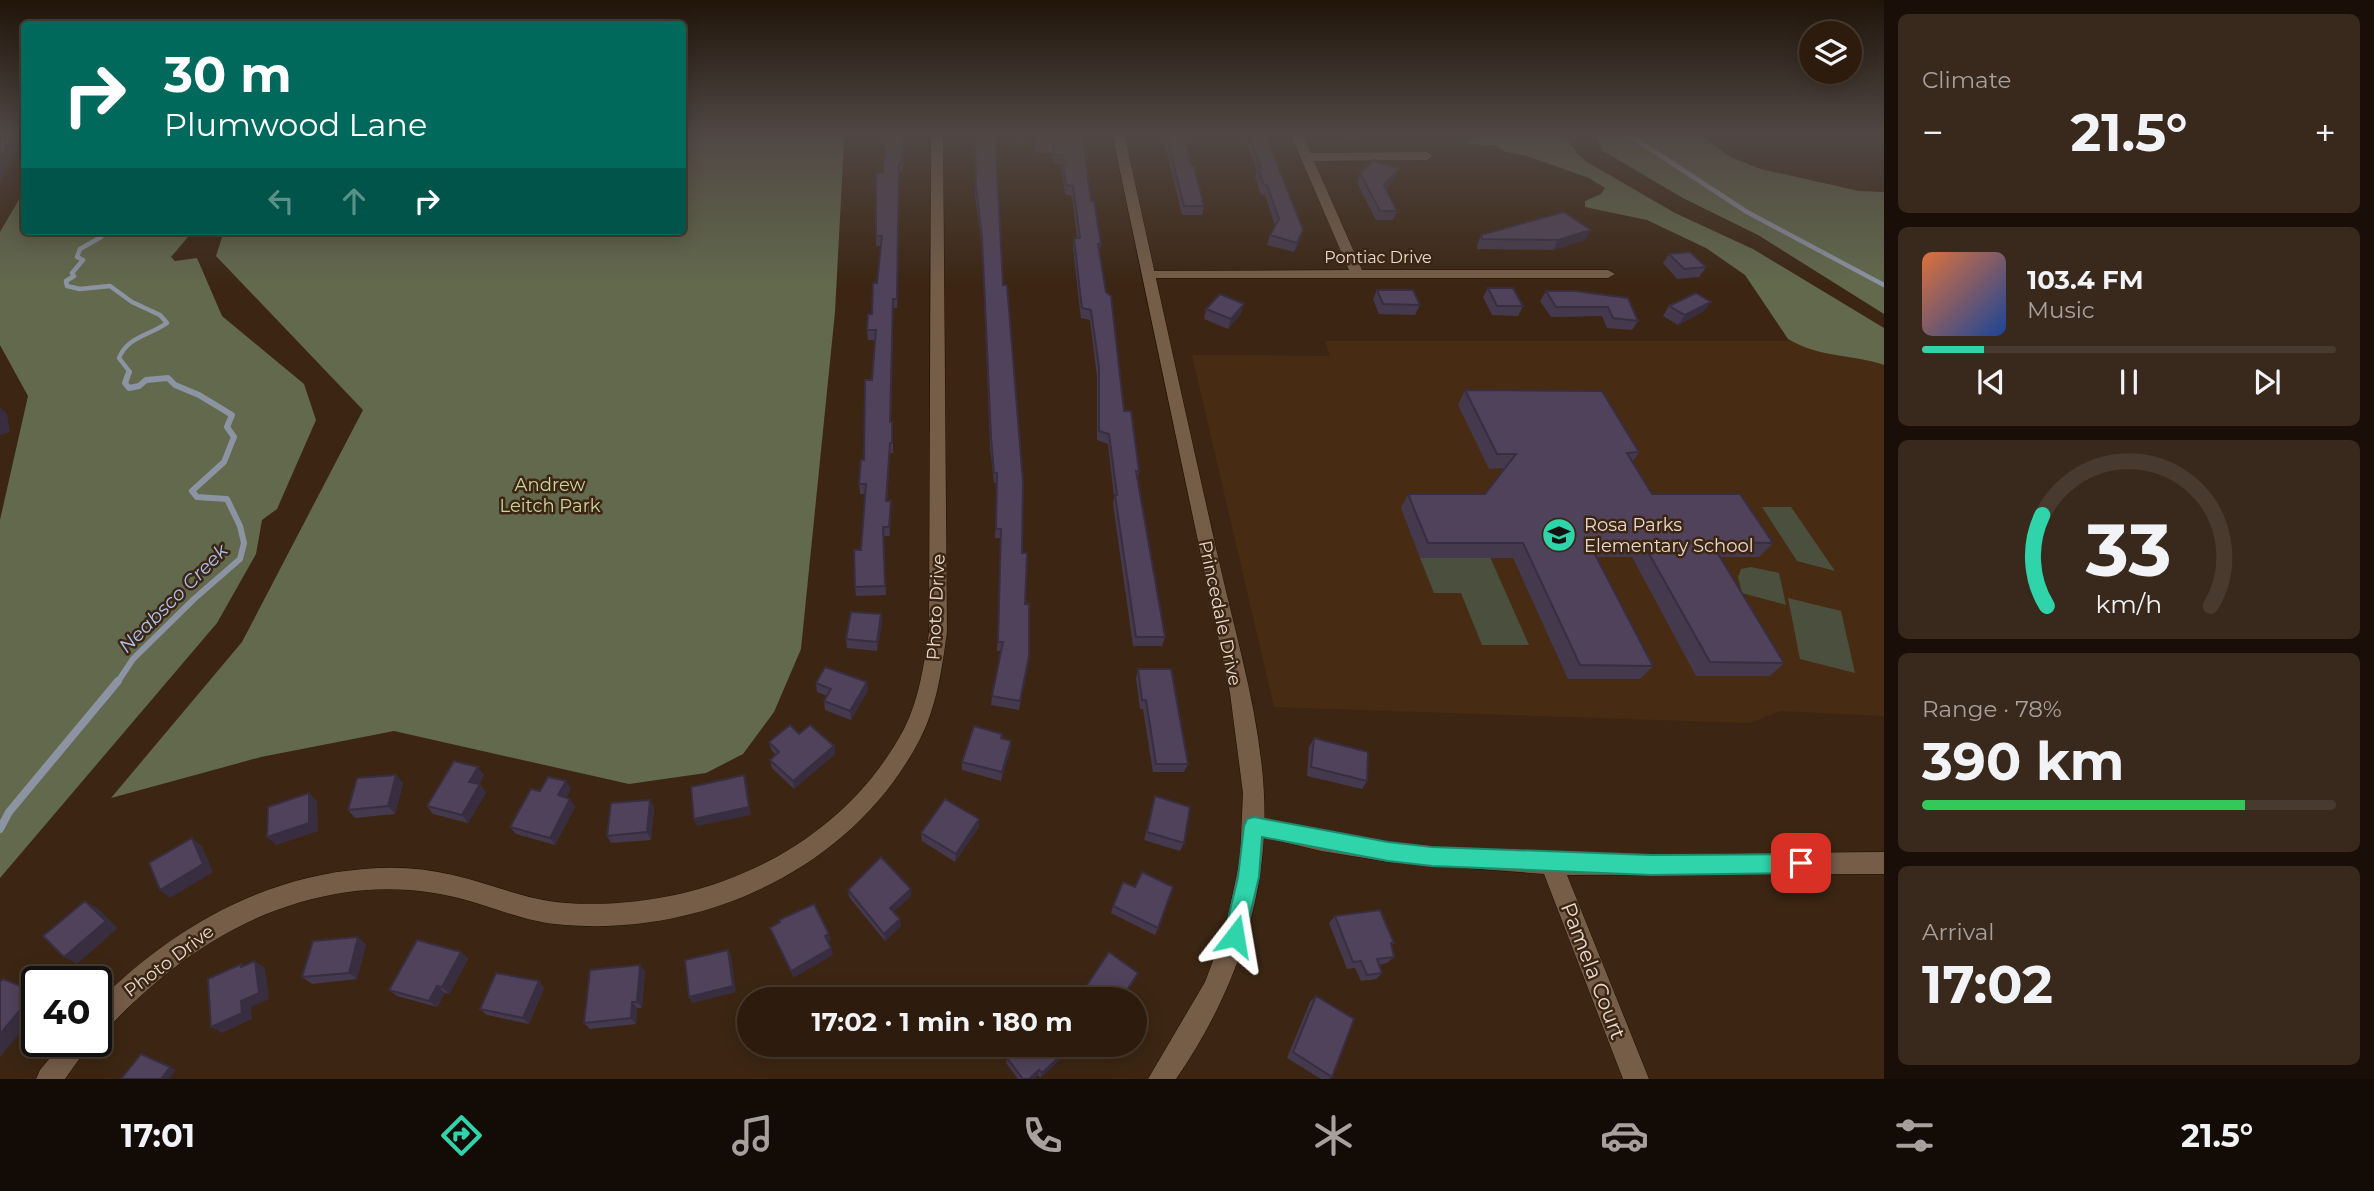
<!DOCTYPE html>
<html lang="en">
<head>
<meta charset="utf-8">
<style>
  body { margin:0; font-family:Montserrat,sans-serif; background:#39291c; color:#f1f3f6; height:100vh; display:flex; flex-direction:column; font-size:26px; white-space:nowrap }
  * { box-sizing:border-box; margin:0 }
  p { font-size:23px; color:#a7a19e }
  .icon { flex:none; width:38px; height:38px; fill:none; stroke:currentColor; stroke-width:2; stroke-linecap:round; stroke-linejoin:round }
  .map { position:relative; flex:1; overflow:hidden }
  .side { display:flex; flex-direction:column; gap:14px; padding:14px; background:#190f08; width:490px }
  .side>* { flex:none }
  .guide { position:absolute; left:21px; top:21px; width:665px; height:214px; border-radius:7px; box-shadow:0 4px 18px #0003,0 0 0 2px #483a2e; background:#00695c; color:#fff; overflow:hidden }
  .buttons { position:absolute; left:1799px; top:21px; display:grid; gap:14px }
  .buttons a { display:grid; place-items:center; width:63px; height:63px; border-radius:50%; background:#2d1c0e; box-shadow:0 4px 18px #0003,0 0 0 2px #483a2e; font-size:35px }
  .speed { position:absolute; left:21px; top:966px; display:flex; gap:14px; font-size:35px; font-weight:700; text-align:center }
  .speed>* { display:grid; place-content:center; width:91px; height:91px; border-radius:50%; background:#2d1c0e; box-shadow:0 4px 18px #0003,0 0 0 2px #483a2e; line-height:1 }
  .speed .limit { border:4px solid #111; border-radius:10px; background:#fff; color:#111 }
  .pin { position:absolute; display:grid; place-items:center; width:60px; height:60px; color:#fff; margin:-30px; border-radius:14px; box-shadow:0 4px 10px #0006 }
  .me { position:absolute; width:77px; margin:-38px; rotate:14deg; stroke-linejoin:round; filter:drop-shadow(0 0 5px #0008) }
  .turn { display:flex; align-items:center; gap:24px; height:147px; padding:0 28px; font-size:32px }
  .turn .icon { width:91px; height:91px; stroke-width:2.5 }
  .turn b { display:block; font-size:49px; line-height:60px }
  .lanes { display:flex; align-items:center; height:66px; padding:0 28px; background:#0003; justify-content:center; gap:35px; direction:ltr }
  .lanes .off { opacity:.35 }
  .big { font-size:52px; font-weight:700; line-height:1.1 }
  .side .card { flex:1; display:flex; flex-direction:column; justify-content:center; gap:10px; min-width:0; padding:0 24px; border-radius:10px; background:#39291c }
  .side .dial { align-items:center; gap:0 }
  .dial svg { height:182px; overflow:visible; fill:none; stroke:#483a2e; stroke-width:7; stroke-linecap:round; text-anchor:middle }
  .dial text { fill:#f1f3f6; stroke:none }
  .song { display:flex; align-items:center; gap:21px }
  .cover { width:84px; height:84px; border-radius:10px; background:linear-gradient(135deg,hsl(20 70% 55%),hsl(220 70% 35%)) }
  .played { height:7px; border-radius:4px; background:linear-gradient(90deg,#2fd4aa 15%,#483a2e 15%) }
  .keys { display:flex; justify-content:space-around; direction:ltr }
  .heat { display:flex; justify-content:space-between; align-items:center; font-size:38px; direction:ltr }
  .charge { height:10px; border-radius:5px; background:linear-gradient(90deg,#34c759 78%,#483a2e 0) }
  .trip { position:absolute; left:737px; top:987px; width:410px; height:70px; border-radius:35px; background:#2d1c0e; box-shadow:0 4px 18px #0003,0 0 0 2px #483a2e; font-weight:700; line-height:70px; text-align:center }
  .dock { display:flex; height:112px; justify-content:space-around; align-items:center; background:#120b06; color:#a7a19e }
  .dock .icon { width:49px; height:49px }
  .dock .current { color:#2fd4aa }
  .dock b { font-size:32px; color:#f1f3f6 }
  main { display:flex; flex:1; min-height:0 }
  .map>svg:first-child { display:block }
</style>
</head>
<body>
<main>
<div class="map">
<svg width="1884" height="1079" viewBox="0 0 1884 1079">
  <rect width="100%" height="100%" fill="#3c2613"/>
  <path fill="#472c13" d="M1325,341H1821L1884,362V716L1780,711L1750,723L1274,707L1192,355L1330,356Z"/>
  <path fill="#4b4f3e" d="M1762,507H1791L1835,571L1797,561Z
    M1490,557L1529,645H1482L1461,593H1434L1420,558Z
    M1751,567L1779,573L1786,605L1742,593L1738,577L1741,569Z
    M1788,598L1841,611L1855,673L1800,659Z"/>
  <path fill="#62694c" d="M683,133H843L844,143L835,312L801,649L774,712L743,754L706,773L629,784L394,731L261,757L111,798L242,642L363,410L216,256L224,231H682Z
    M1485,133H1563L1576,152L1587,162L1675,213L1753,249L1884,328V365C1853,354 1819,358 1788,339L1745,275L1706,248L1647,220L1585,207V201L1601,194L1605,188L1589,178L1527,156L1506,152L1494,145L1466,144L1465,142Z
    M1595,133H1699L1728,156L1761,169L1859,191L1884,192V314L1758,235L1683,198L1603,151Z
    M24,191V231H193L171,257L175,261L197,258L222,316L304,384L316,420L277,509L262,520L256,554L217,623L0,878V520L28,396L0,345V232Z"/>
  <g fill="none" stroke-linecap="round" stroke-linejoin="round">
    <path stroke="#8c93a2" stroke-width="4.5" d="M1626,133L1747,212L1884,285
      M103,231L101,237L80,249L77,257L83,260L72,273L74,276L66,281L67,286L80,289L110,286L132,302L160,315L167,323C149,336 128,336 119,358L129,371L128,374"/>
    <path stroke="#8c93a2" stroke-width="6" d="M117,683L133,659L194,599L240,559L244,543L240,526L227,499L197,497L192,491L224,462L234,437L227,427L232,415L199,395L175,385L168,378L146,380L139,386L129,388L125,383L129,372"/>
    <path stroke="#8c93a2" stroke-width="8" d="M0,829L9,812L118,681"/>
    <g stroke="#220e00" stroke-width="1">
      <path id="street" d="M931,133H943L947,632C942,668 937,706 920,739C854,867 706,936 565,925C532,923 505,912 473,902C433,890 390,886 348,892C249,906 172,960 105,1031L96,1034V1004C168,931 260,877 364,869C394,866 424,868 453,875C493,884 525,900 566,903C700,912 839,851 904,729C919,700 924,664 929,632Z
        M1290,133H1302L1311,153L1427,152L1433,156L1427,160L1314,161L1362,270H1608L1615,274L1608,278H1143V272L1148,271L1349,270Z
        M1254,816C1299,826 1344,836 1390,842C1554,861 1719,853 1884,852V874L1567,875L1649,1079H1623L1544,874L1389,862L1321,851L1246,833L1243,826L1246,819Z
        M64,1041H92L65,1079H36L40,1070Z"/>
    </g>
    <g stroke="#220e00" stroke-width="1">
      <path id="secondary" d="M1112,133H1124C1155,274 1186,416 1218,557C1240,656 1274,757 1262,859C1253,939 1221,1014 1176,1079H1148L1205,982L1226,926L1240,859L1243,793L1230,693Z"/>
    </g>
    <use href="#street" fill="#755d48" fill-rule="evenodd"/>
    <use href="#secondary" fill="#755d48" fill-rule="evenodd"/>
  </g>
  <path fill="#45394e" d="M905,133L903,172H899L897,308H893L891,422L893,432V453H890L887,501L891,510L890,536H883L886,595L856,596L855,587L861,550L865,494H860L859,484L864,460L875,340H868L867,330L872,314L881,246H876V236L885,147H884V137Z
    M975,133L1003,285L1028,665L1019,710L991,705L992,696L1001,651H997L1001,538H995L997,483H994L990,447L982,247L975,196Z
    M1033,133H1082L1091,201L1101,244L1099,254L1124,411L1139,471L1138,478L1165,637L1162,646H1133L1113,504L1114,497L1108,444L1097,440V377L1090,320L1081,318L1079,302L1073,248L1074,238H1077L1072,196L1065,194L1061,164H1054L1052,153H1035Z
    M1162,133H1183L1191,166L1204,206L1202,215H1182Z
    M1239,133H1265L1303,230L1300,240L1294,252L1267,245L1270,235L1275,226L1265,195H1261L1255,177L1257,171L1245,140H1241Z
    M1338,133H1359L1356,140Z
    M1360,173L1395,178L1386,189L1397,211L1393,220H1376L1357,183Z
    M1481,235L1585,240L1553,250L1477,249V245Z
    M1669,254L1706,267L1699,277L1677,279L1663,263Z
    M1488,288L1523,306L1518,316L1492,315L1483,297Z
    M1377,290L1420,305L1415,315L1379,314L1373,299Z
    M1546,291H1575L1638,321L1632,330L1607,328L1602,316L1551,317L1540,301Z
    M1669,306L1704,311L1678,325L1663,316Z
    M1206,309L1241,314L1228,329L1204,319Z
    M1465,390L1639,452L1633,461L1652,494L1773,543L1759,557H1719L1784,663L1770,676H1696L1632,557H1596L1653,666L1640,679H1568L1513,558H1420L1401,508L1408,494H1485L1505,468L1489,469L1458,405Z
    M882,623L877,651L847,648L846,639Z
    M1138,669L1188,764L1184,772H1153L1143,709H1140L1136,678Z
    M816,683L868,690L851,720L825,710L824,701L827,696L817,692Z
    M799,734L834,746L835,754L794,789L772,768L770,760L776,755L772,751L769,742Z
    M1314,738L1367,781L1362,789L1307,776L1309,747Z
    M1011,741L1010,750L1001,781L962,770V762Z
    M396,775L403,783L395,814L355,818L348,810Z
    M484,775L479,784H480L486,793L468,823L433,814L427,806Z
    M571,789L566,798L575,807L555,845L516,834L510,827Z
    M1155,796L1184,843L1180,851L1144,840Z
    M650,800L654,808L651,840L611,843L607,836Z
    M979,819V827L955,862L922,841L921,833Z
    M1135,887L1158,928L1155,935L1111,913L1113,906Z
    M848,890L911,896L893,912L901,926L885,941L849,897Z
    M1335,916L1394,957L1387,963L1379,965L1382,973L1376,979L1361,981L1355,968L1347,969L1329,923Z
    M366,944L357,979L312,984L302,977Z
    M461,952L468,959L449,994L445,993L437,1007L397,996L389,990Z
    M645,971L642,1008H637L636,1024L590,1029L584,1023Z
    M1135,980L1122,999H1089L1083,994L1085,988Z
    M544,988L529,1024L487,1015L480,1009Z
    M1316,996L1332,1077L1329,1079H1321L1287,1058L1310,1002Z
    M1076,1045L1040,1078L1038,1075L1034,1079H1018L1006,1063L1007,1058Z"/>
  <path fill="#382e40" d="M2,133H12L7,146L12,138L19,147L0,182V137Z
    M1399,169L1395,178L1380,194L1384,185Z
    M1303,230L1300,240L1294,252L1297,243Z
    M1591,230L1585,240L1553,250L1558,240Z
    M1711,302L1704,311L1678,325L1685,315Z
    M1244,304L1241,314L1228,329L1231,319Z
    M0,407L7,414L10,432L0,435Z
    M890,443V453L886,510V501Z
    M891,501V510L890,536L889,527Z
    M881,614L882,623L877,651V642Z
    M867,682L868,690L851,720L850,711Z
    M1011,741L1010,750L1001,781L1002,772Z
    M834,746L835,754L794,789L793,781Z
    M478,767L484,775L475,790L469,782Z
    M396,775L403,783L395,814L388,806Z
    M744,775L747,784L751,815L697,826L694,819Z
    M566,781L571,789L563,803L558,795Z
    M480,784L486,793L468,823L462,815Z
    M309,793L317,801L318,831L276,845L267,837Z
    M570,799L575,807L555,845L550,838Z
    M650,800L654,808L651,840L647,832Z
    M979,819V827L955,862L956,854Z
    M192,838L202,846L213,872L170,898L160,890Z
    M911,889V896L890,915V908Z
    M85,901L97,908L118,928L77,964L64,957Z
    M900,919L901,926L885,941L884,934Z
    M829,934L831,940L826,943L825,936Z
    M358,937L366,944L357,979L349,973Z
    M831,948L833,955L793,978L791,971Z
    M728,950L731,956L736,992L692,1003L689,997Z
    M461,952L468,959L449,994L442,987Z
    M255,961L265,968L269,999L251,1007L252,1019L222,1033L211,1027L241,1001Z
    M640,965L645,971L642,1008L637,1002Z
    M1138,973L1135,980L1122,999H1121Z
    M539,981L544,988L529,1024L523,1018Z
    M437,986L445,993L437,1007L429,1001Z
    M35,992L37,993V1013L0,1057V1034Z
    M632,1002L637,1008L636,1024L631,1018Z
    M1072,1045H1076L1040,1078L1042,1073Z
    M170,1067L176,1070L169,1079H161Z
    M1039,1070L1038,1075L1034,1079H1029Z"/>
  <path fill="#50425b" stroke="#382e40" stroke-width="2" d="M0,133H2L0,137L12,138L0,159Z
    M885,133H904L902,163H899L897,299H893L890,422H892V443H890L886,501H891L889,527H883L885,586L855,587L854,550H861L866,484H859L861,460H864L865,380H872L876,330H867L868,314H872L873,283H877L882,236H876V173H883L886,137H884Z
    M975,133H995L1003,285H1007L1023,482L1022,553H1027L1025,604H1029V656L1020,701L992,696L1003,642H998L1001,529H996L997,473H994L991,437L982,237L976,186Z
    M1035,133H1082L1091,201H1094L1101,244H1098L1106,292L1111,296L1124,411H1131L1139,471H1136L1165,637H1136L1115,495H1117L1109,434L1099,431V367L1091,310L1082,308L1080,292L1074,238H1080L1073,186L1066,185L1062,155H1055L1053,144H1036Z
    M1166,133H1183L1191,166H1194L1204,206H1184Z
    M1248,133H1265L1303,230L1297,243L1270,235L1279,219L1267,185H1264L1258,168H1261Z
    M1373,160L1399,169L1384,185L1397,211H1380L1360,173Z
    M1564,212L1591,230L1558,240L1482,239L1481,235Z
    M1690,252L1706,267L1684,269L1669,254Z
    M1488,288H1513L1523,306H1497Z
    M1377,290H1413L1420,305L1383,304Z
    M1546,291H1575L1628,298L1638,321L1613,318L1608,307H1556Z
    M1696,293L1711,302L1685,315L1669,306Z
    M1220,294L1244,304L1231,319L1206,309Z
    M1465,390L1602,391L1639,452L1627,453L1652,494H1740L1773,543L1711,542L1784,663L1710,662L1643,543H1589L1653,666L1580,665L1523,543H1428L1408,494H1485L1516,454H1497Z
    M851,612L881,614L877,642L846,639Z
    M825,667L867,682L850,711L824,701L831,689L816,683Z
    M1138,669H1171L1188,764H1156L1146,700H1142Z
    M790,725L799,734L810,725L834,746L793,781L770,760L779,752L769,742Z
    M974,726L1002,734L1001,738L1011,741L1002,772L962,762Z
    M1314,738L1368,752L1367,781L1311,767Z
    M454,761L478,767L469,782L480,784L462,815L427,806Z
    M396,775L388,806L348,810L357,778Z
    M744,775L749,807L694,819L691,787Z
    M548,777L566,781L558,795L570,799L550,838L510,827L531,789L540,791Z
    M309,793V823L267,837L268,807Z
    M1155,796L1190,807L1184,843L1147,832Z
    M945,799L979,819L956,854L921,833Z
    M650,800L647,832L607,836L611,803Z
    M192,838L203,864L160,890L149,863Z
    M881,857L911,889L890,908L900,919L884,934L848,890Z
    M1142,872L1173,887L1158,928L1113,906L1123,882L1135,887Z
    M85,901L106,921L64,957L43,936Z
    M814,904L829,934L825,936L831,948L791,971L770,928L780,922L779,920Z
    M1380,910L1394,943H1391L1394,957L1377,959L1382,973L1367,975L1361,961L1353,962L1335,916Z
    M358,937L349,973L302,977L313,941Z
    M417,940L461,952L442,987L437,986L429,1001L389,990Z
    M728,950L733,986L689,997L685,960Z
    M1109,952L1138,973L1121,999H1100L1085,988Z
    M255,961L259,993L241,1001L242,1013L211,1027L208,979L241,964V967Z
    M640,965L637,1002H632L631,1018L584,1023L590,970Z
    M496,973L539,981L523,1018L480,1009Z
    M3,979L35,992L0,1034V982Z
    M1316,996L1354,1019L1332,1077L1293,1052Z
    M1022,1045H1072L1042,1073L1039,1070L1029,1079H1023L1007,1058Z
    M141,1054L170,1067L161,1079H121Z"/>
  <linearGradient id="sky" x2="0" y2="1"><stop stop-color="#21150a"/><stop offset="0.47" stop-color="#504744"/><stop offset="1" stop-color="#504744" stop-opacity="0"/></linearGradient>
  <rect width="1884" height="284" fill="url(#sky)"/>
  <path fill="#2fd4aa" stroke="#1f8a6e" stroke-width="2" d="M1254,817L1388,842L1432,847L1651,855L1801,854L1808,857L1811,863L1808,870L1801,873L1651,875L1432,866L1388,861L1262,837L1259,877L1245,936L1242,944L1235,947L1227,944L1224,936L1238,877L1244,826L1247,819Z"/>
  <defs>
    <g id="school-disc" transform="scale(1.75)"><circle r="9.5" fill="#2fd4aa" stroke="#3c2613"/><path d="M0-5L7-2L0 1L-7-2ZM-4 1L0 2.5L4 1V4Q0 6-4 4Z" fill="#111"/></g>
  </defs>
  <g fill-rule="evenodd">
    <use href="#school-disc" x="1559" y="535"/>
  </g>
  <g text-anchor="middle" stroke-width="5" stroke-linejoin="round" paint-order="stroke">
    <g font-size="16" fill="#e9dacf" stroke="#3c2613">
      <text x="1378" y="263">Pontiac Drive</text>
    </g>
    <g font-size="18" fill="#cad79f" stroke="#3c2613">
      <text x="550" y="491">Andrew<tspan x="550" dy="21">Leitch Park</tspan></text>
    </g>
    <g font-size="18" fill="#e9dacf" stroke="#3c2613" text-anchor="start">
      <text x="1584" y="531">Rosa Parks<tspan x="1584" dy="21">Elementary School</tspan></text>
    </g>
    <g font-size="18" fill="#e9dacf" stroke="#3c2613">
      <text transform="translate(936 607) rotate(-87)" y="6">Photo Drive</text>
      <text transform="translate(1220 613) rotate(78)" y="6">Princedale Drive</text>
      <text transform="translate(169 961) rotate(-37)" y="6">Photo Drive</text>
    </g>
    <g font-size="19" font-style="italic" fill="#a9c5f6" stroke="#3c2613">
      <text transform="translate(173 598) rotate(-45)" y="7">Neabsco Creek</text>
    </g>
    <g font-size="21" fill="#e9dacf" stroke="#3c2613">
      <text transform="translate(1593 971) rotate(69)" y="7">Pamela Court</text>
    </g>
  </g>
</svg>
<div class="buttons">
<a><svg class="icon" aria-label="layers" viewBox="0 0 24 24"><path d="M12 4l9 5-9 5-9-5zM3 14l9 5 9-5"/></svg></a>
</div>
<div class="speed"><div class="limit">40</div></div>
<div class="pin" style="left:1801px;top:863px;background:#d93025"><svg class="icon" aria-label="arrive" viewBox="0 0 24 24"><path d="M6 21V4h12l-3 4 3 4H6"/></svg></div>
<svg class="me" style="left:1235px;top:936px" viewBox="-20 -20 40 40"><path d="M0-17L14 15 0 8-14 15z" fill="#2fd4aa" stroke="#fff" stroke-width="4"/></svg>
<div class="trip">17:02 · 1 min · 180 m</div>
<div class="guide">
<div class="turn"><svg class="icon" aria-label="right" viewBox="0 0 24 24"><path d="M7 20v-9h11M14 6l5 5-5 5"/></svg><div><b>30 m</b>Plumwood Lane</div></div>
<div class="lanes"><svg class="icon off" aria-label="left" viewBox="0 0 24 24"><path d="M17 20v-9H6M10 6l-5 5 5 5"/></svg><svg class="icon off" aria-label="ahead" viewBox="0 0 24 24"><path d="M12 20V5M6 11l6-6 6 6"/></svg><svg class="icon" aria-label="right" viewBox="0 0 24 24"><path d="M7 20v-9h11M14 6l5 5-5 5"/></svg></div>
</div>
</div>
<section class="side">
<div class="card"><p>Climate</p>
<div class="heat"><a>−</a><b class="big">21.5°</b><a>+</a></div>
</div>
<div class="card">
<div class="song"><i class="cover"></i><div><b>103.4 FM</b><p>Music</p></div></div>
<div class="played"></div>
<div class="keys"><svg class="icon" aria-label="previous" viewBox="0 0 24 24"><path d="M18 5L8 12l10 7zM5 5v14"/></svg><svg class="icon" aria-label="pause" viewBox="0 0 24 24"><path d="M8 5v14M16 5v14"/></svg><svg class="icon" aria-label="next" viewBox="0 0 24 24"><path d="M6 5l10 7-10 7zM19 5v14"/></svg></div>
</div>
<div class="card dial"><svg viewBox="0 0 100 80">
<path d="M14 69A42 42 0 1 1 86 69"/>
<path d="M14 69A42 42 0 0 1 12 29" stroke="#2fd4aa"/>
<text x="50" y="56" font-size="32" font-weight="700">33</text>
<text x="50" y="72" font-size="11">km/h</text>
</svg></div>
<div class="card"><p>Range · 78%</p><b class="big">390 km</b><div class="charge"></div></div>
<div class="card"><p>Arrival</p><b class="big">17:02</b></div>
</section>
</main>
<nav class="dock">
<b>17:01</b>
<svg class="icon current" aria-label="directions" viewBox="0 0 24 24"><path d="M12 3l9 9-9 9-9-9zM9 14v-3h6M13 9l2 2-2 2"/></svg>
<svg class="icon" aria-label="music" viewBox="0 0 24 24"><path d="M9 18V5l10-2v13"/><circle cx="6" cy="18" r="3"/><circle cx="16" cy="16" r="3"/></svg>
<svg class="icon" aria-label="phone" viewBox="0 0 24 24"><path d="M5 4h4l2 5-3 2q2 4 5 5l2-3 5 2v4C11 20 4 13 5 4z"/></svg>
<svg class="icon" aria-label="climate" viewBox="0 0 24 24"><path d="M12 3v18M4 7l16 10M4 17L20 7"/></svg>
<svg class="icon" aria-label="car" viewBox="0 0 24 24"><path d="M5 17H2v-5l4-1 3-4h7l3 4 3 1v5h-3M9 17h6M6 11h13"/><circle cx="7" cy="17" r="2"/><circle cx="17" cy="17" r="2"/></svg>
<svg class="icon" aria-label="filters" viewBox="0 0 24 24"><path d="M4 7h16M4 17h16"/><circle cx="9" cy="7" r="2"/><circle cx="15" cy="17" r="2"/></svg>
<b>21.5°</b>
</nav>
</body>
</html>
